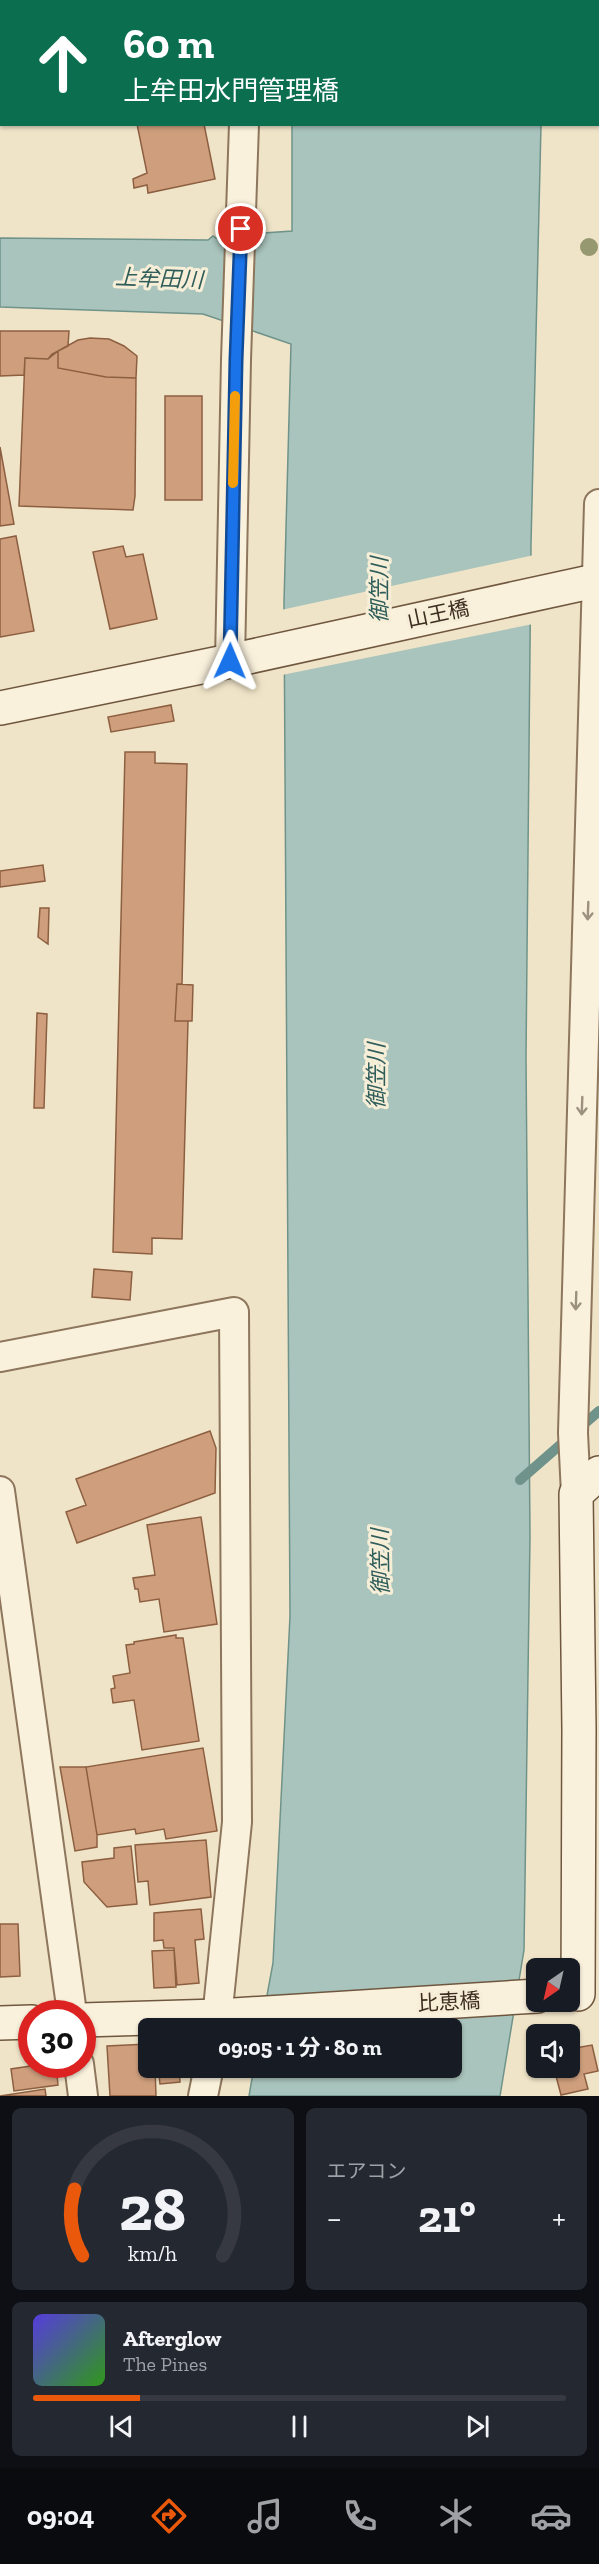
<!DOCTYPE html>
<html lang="ja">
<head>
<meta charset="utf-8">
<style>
  body { margin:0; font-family:"Zilla Slab","Noto Sans JP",serif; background:#242831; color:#f1f3f6; height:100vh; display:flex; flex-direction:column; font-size:22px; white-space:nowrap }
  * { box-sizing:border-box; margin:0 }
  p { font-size:20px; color:#9ea1a6 }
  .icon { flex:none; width:33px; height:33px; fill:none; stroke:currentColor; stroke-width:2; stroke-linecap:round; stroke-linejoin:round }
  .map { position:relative; height:2096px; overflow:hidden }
  .sheet { display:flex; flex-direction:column; gap:12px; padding:12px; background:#0d0f14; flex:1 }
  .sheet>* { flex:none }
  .guide { position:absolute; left:0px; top:0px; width:600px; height:126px; box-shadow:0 2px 4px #0004; background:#0b6e4f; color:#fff; overflow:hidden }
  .needle { width:39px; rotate:214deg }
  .controls { position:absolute; left:526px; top:1958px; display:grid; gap:12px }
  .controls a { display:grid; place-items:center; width:54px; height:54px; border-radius:9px; background:#171b24; box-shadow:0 2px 4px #0004; font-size:30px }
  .speed { position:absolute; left:18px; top:2000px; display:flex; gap:12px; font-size:30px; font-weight:700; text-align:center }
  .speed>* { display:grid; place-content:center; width:78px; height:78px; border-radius:50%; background:#171b24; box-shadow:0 2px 4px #0004; line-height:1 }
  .speed .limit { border:9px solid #d22; background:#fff; color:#111 }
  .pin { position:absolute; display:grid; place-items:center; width:51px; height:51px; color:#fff; margin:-26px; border:3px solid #fff; border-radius:50%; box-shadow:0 2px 6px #0007 }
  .me { position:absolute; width:66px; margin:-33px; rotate:1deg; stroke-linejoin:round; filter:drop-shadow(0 0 4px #0008) }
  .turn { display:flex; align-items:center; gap:21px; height:126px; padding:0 24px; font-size:27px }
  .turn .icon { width:78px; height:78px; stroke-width:2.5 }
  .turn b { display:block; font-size:42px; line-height:51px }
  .big { font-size:45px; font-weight:700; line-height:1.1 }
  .sheet .card { flex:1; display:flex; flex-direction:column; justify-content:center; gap:9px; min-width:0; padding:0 21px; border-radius:9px; background:#242831 }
  .sheet .dial { align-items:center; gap:0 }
  .dial svg { height:156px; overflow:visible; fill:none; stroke:#363941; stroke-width:7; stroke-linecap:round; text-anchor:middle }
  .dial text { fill:#f1f3f6; stroke:none }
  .song { display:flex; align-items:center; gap:18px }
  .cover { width:72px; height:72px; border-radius:9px; background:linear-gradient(135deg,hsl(250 70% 55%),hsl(110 70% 35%)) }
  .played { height:6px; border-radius:3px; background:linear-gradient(90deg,#ea580c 20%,#363941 20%) }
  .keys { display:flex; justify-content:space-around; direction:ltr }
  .heat { display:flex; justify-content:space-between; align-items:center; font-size:33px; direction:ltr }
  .sheet .tiles { flex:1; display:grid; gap:12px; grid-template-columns:1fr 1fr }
  .card:last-child { grid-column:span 2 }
  .trip { position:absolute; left:138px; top:2018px; width:324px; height:60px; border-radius:9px; background:#171b24; box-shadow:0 2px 4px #0004; font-weight:700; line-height:60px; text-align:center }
  .tab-bar { display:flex; height:96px; justify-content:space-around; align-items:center; background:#090b0e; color:#9ea1a6 }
  .tab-bar .icon { width:42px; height:42px }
  .tab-bar .active { color:#ea580c }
  .tab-bar b { font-size:27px; color:#f1f3f6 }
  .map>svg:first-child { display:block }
</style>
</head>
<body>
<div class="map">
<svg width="599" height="2096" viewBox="0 0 599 2096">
  <rect width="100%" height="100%" fill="#f0e4c8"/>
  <path fill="#a9c4bc" stroke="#6f938a" stroke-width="1.5" d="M296,0H544L296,2Z
    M292,125H541L531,544L526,1057L530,1536L524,1950L500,2096H249L254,2067H452V2028H261L273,1963L290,1616L284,602L291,344L203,314L0,307V238L208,240L213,236L216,238L231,239V243L261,244L264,233L292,231Z"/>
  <path fill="#f0e4c8" d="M534,555L533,624L282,675L281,610Z"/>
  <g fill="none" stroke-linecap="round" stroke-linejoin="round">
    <path stroke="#6f938a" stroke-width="10" d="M520,1480L599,1411"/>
  </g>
  <path fill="#cf9f7d" stroke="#8d5f41" stroke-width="1.5" d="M111,0H178V2H111Z
    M137,124H204L215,179L148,193L147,185L134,188L133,179L147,173Z
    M0,331H69L68,346L52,354L48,359L25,358L24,375L0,376Z
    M90,338L109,339L124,346L137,356L136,378L106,377L58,368V351L78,340Z
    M58,351V368L106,377L136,378L135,496L133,510L19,506L25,358L48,359Z
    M165,396H202V500H165Z
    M0,447L14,524L0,526Z
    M16,536L34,631L0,637V539Z
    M123,546L126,557L143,554L157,619L110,629L93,552Z
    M171,705L174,721L111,732L108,717Z
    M125,752H155V763L187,764L182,984H177L175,1021H188L182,1239L152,1238V1254L113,1252Z
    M43,865L45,881L0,887V871Z
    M40,908H49L48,944L38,937Z
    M177,984L193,985L192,1021H175Z
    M37,1013L47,1014L44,1108H34Z
    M94,1269L132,1272L130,1300L92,1297Z
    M210,1431L216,1448L215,1493L77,1543L66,1512L86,1505L76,1479Z
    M201,1517L217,1624L164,1632L159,1599L140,1602L138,1589H135L133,1578L155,1575L147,1525Z
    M176,1635V1638H183L199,1741L142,1750L134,1700L113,1703L111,1689L115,1688L113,1676L130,1673L126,1645L134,1644V1642Z
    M203,1748L217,1831L166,1839L164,1829L136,1834L135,1829L97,1835L86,1767Z
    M60,1767H86L97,1835V1847L75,1851Z
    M206,1840L211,1897L150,1905L148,1881L138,1882L135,1845Z
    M131,1846L137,1904L107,1907L84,1882L82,1862L114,1858V1848Z
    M201,1909L204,1939L195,1940L199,1983L177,1985L174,1948H164L163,1940L154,1941V1913Z
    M0,1924H18L20,1976L0,1977Z
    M174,1950L176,1987L154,1988L152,1951Z
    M148,2044V2067H155L156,2096H110L107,2046Z
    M592,2045L598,2071L584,2074L588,2089L561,2095L556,2076L565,2074L564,2067H570V2049Z
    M44,2064H56L58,2085L14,2091L11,2069Z
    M158,2067H179L180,2082L160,2084Z
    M45,2089L46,2096H0Z"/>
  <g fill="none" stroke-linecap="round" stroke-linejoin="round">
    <g stroke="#8d765c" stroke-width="32">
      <path id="street" d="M247,2L248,0
        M230,661L236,360L244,124
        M0,1357L234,1312L237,1822L216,2028
        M0,1491L72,2013
        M576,1494L573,1433L599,504
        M79,2064L83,2096
        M203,2096L209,2067"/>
    </g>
    <g stroke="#6f573f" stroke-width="36">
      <path id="secondary" d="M0,708L230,661L599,580
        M578,1994L579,1729L576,1494L599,1473
        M82,2020L218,2016L537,1996
        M0,2023L32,2022"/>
    </g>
    <use href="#street" stroke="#faf1dc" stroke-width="28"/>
    <use href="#secondary" stroke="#faf1dc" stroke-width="33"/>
  </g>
  <circle fill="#96986f" cx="589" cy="247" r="9"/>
  <defs><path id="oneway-shaft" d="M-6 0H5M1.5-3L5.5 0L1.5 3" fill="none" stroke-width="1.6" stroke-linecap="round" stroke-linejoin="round" transform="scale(1.5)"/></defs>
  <g stroke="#9c907e">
    <use href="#oneway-shaft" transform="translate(588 911) rotate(92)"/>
    <use href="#oneway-shaft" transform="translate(582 1106) rotate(92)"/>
    <use href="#oneway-shaft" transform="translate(576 1301) rotate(92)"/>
  </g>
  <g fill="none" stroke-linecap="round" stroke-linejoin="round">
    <g stroke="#114b97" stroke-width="15">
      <path id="route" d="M230,661L236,360L241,229"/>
    </g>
    <use href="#route" stroke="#1a73e8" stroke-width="10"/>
    <path stroke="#f59e0b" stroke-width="10" d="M233,483L235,396"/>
  </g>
  <g text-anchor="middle" stroke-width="6" stroke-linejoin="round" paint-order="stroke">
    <g font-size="21" fill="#3d2e20" stroke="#f7eed8">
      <text transform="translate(438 614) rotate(-12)" y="7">山王橋</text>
      <text transform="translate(449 2002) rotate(-3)" y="7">比恵橋</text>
    </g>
    <g font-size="22" font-style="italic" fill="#2f5d5a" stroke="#f7eed8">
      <text transform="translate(159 278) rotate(2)" y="8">上牟田川</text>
      <text transform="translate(379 590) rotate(-90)" y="8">御笠川</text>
      <text transform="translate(376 1076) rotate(-90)" y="8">御笠川</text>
      <text transform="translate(380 1562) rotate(-91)" y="8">御笠川</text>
    </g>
  </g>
</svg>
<div class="controls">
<a><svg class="needle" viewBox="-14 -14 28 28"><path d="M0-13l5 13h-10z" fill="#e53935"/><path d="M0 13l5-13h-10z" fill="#9ea1a6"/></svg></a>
<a><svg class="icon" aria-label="sound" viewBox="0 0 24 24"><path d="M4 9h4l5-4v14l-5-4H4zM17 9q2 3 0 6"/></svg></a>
</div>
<div class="speed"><div class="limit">30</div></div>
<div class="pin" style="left:241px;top:229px;background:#d93025"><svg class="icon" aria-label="arrive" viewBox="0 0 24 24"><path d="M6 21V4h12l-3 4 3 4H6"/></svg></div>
<svg class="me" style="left:230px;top:661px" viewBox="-20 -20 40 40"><path d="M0-17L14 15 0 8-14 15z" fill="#1a73e8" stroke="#fff" stroke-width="4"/></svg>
<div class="trip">09:05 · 1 分 · 80 m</div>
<div class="guide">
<div class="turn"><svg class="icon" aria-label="ahead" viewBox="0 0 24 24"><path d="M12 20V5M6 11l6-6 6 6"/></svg><div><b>60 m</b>上牟田水門管理橋</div></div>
</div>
</div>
<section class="sheet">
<div class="tiles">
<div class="card dial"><svg viewBox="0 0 100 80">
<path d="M14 69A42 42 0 1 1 86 69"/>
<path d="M14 69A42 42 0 0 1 10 35" stroke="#ea580c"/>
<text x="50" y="56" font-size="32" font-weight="700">28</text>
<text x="50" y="72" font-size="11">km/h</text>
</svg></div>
<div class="card"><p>エアコン</p>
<div class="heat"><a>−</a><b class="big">21°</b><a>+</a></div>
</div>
<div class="card">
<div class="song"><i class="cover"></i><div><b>Afterglow</b><p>The Pines</p></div></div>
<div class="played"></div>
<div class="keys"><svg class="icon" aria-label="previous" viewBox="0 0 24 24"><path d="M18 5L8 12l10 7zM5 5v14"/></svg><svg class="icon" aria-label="pause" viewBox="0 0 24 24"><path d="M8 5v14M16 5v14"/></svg><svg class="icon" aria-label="next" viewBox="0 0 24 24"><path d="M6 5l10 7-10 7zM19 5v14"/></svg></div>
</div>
</div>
</section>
<nav class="tab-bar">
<b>09:04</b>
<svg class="icon active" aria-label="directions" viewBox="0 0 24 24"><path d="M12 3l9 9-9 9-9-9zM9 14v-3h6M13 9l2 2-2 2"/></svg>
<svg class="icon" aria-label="music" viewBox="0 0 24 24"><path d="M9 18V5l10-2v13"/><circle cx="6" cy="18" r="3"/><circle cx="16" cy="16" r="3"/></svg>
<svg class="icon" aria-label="phone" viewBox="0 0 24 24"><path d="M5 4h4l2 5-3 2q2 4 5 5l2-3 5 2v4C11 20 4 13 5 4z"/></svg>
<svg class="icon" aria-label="climate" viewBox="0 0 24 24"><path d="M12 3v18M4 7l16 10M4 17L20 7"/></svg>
<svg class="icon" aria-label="car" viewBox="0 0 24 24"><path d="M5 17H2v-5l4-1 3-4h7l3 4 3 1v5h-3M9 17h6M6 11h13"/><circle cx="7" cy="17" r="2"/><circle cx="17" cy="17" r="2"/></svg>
</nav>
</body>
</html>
